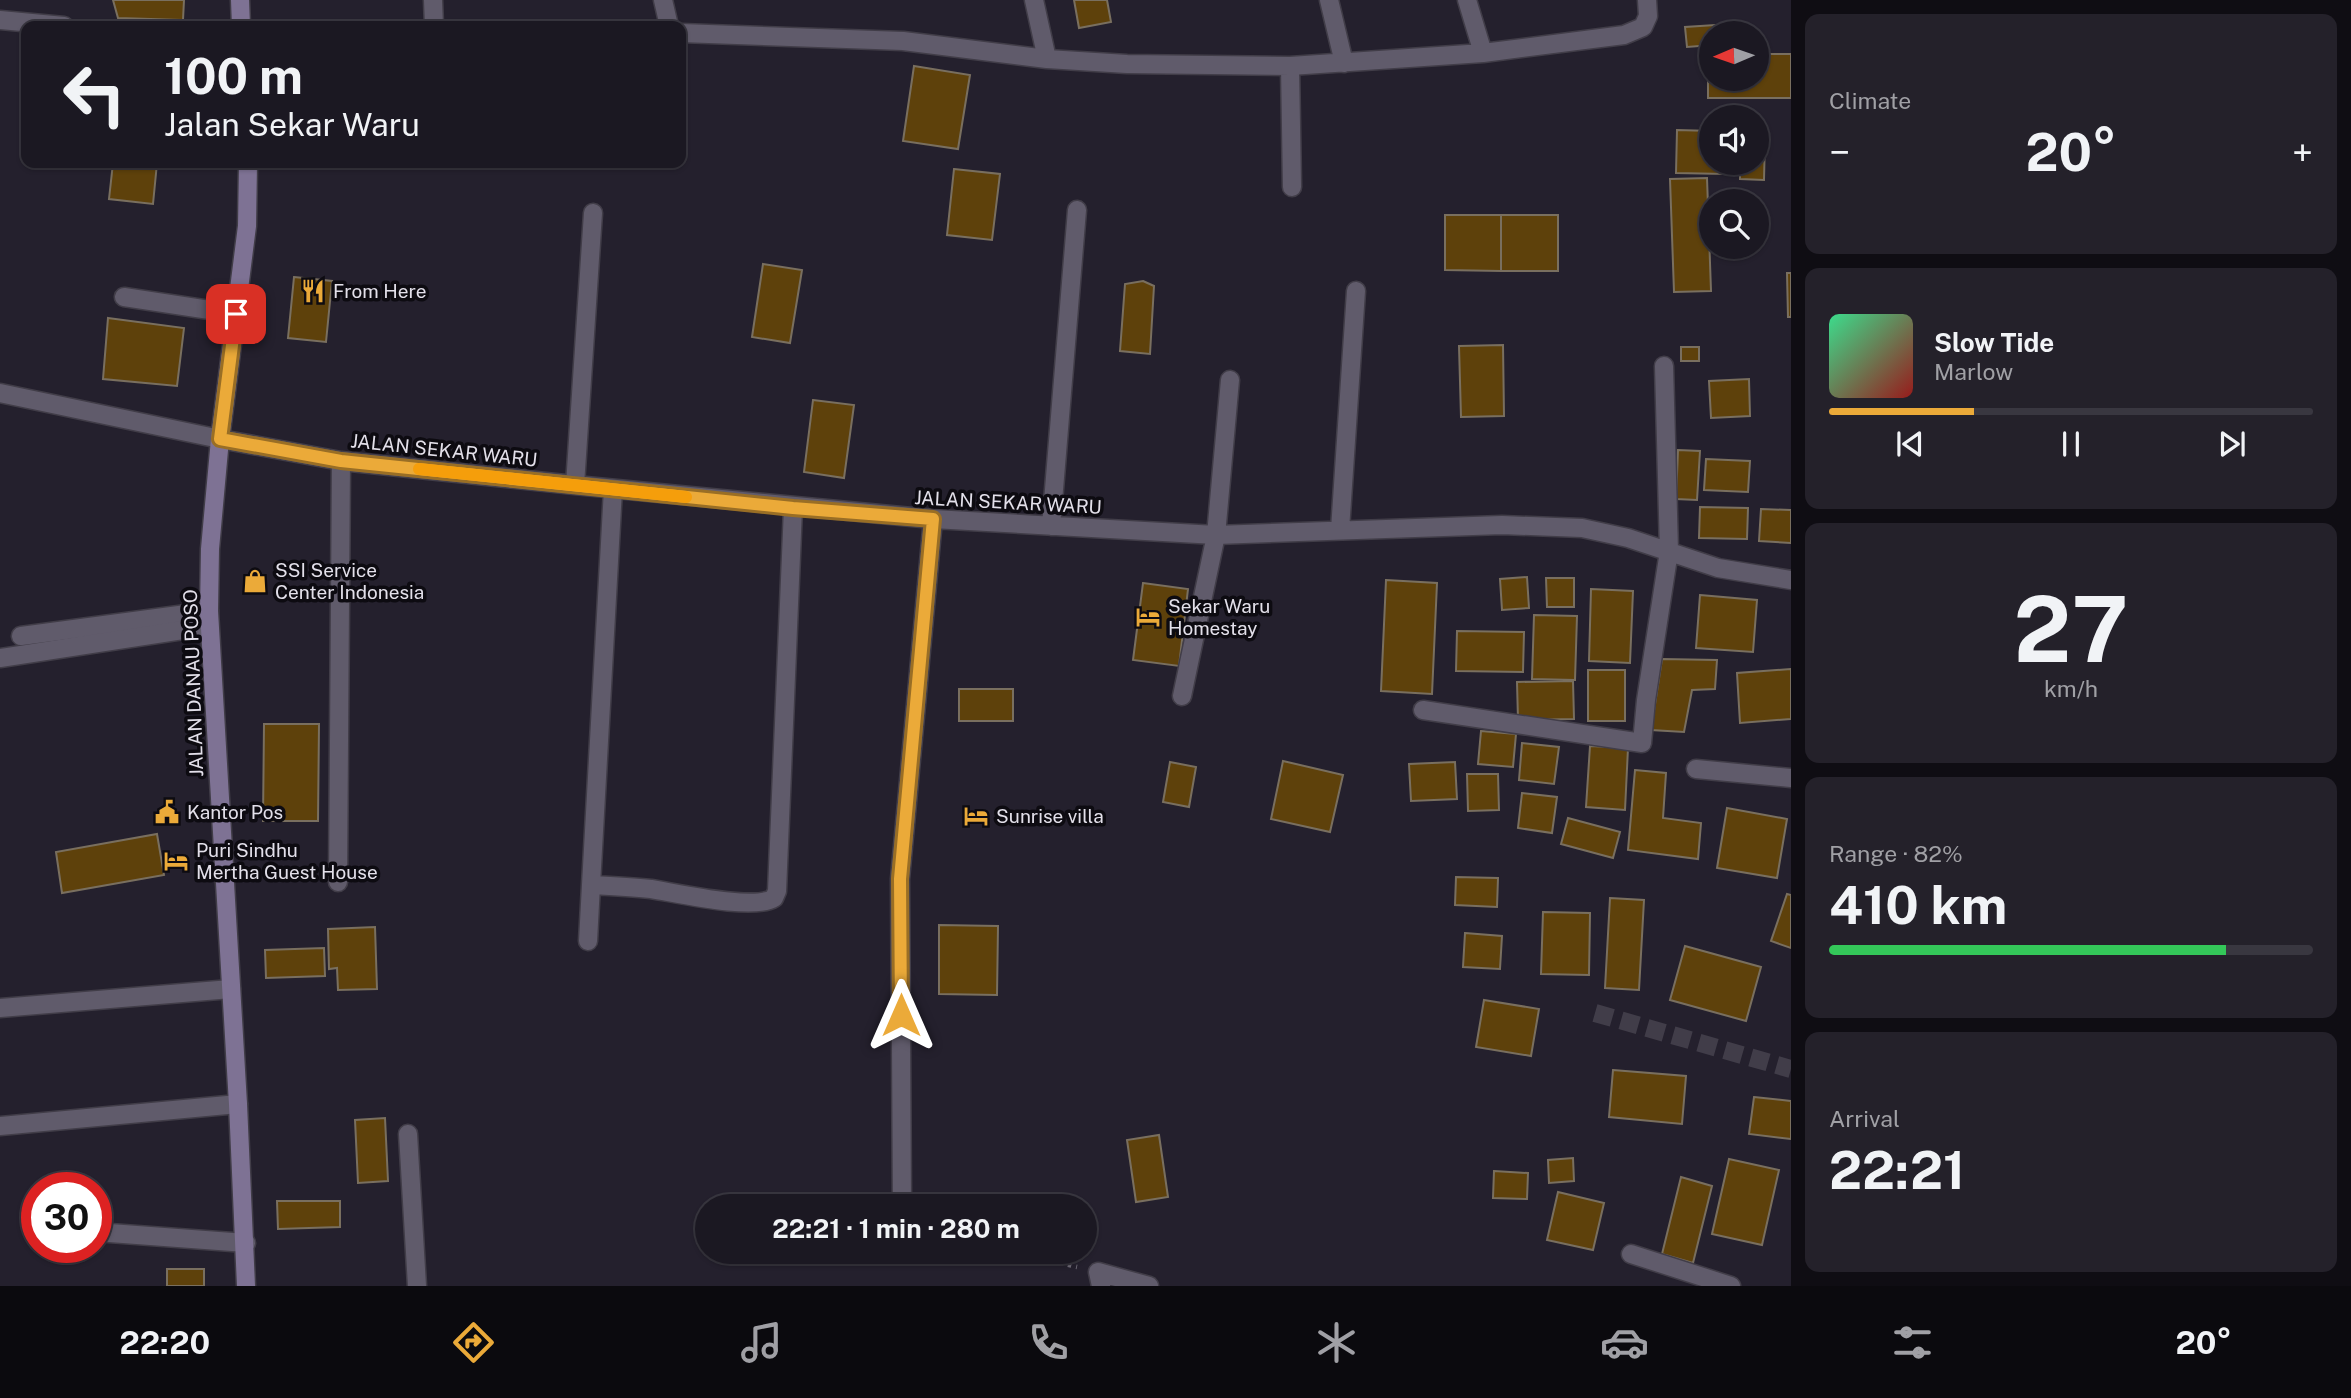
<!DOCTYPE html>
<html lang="en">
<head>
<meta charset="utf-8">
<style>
  body { margin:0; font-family:"Public Sans",sans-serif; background:#24212a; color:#f1f3f6; height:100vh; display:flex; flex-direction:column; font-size:26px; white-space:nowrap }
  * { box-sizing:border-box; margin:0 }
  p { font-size:23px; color:#a0a0a5 }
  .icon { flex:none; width:38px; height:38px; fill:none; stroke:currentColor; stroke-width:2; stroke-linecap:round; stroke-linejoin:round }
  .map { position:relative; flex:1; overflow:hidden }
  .sheet { display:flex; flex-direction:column; gap:14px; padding:14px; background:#0f0d13; width:560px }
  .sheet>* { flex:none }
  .guide { position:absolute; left:21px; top:21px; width:665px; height:147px; border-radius:14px; box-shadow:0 2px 5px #0004,0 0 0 2px #393740; background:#1b1822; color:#f1f3f6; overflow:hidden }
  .needle { width:46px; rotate:268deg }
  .tools { position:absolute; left:1699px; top:21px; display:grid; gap:14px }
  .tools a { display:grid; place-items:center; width:70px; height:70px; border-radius:50%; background:#1b1822; box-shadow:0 2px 5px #0004,0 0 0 2px #393740; font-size:35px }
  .speed { position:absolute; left:21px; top:1172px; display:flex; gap:14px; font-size:35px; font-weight:700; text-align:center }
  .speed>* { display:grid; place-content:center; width:91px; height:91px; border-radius:50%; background:#1b1822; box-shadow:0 2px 5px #0004,0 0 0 2px #393740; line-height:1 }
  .speed .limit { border:10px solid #d22; background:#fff; color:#111 }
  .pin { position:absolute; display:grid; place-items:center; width:60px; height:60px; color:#fff; margin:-30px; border-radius:14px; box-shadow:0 4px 10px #0006 }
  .me { position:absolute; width:77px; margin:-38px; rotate:0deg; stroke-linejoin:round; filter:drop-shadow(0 0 5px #0008) }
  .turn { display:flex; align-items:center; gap:24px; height:147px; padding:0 28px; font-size:32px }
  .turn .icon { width:91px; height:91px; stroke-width:2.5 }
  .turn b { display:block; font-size:49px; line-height:60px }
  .big { font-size:52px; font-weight:700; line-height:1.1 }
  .sheet .tile { flex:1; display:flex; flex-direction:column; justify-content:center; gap:10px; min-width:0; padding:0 24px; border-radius:14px; background:#24212a }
  .sheet .dial { align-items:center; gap:0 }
  .dial b { font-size:91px; line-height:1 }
  .song { display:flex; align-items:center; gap:21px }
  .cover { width:84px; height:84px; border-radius:10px; background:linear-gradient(135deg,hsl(150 70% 55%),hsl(0 70% 35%)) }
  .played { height:7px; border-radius:4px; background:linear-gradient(90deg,#ebaa39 30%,#393740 30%) }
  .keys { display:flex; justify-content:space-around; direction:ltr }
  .heat { display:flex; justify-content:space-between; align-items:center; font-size:38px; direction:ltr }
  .charge { height:10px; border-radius:5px; background:linear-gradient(90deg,#34c759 82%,#393740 0) }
  .trip { position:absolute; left:695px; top:1194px; width:402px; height:70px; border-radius:35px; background:#1b1822; box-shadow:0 2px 5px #0004,0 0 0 2px #393740; font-weight:700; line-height:70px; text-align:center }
  .menu { display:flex; height:112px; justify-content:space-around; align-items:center; background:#0b0a0e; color:#a0a0a5 }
  .menu .icon { width:49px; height:49px }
  .menu .on { color:#ebaa39 }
  .menu b { font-size:32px; color:#f1f3f6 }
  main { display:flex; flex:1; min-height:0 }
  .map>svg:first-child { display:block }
</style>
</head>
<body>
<main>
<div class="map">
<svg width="1791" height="1286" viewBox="0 0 1791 1286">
  <rect width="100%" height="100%" fill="#24202d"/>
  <path fill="#5e410b" stroke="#796f5f" stroke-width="2" d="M113,0H184L183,20L118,18Z
    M1074,0H1107L1111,22L1079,28Z
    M1715,25V33H1712V45L1687,47L1685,27Z
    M1708,54H1712V79H1757V54H1791V98H1708Z
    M914,66L970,75L958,149L903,141Z
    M1677,130L1712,131V163H1726V174L1676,173Z
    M1757,138H1765L1764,180L1740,179V163H1757Z
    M113,163H157L153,204L109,199Z
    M954,169L1000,174L992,240L947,235Z
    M1707,178L1711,291L1674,292L1670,179Z
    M1445,215H1501V271L1445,270Z
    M1501,215H1558V271H1501Z
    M763,264L802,270L790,343L752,337Z
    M1787,273H1791V317H1788Z
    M294,277L332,281L326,342L288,338Z
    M1143,281L1154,286L1150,354L1120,351L1125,284Z
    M108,318L184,328L177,386L103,379Z
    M1503,345L1504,416L1461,417L1459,346Z
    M1681,347H1699V361H1681Z
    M1749,379L1750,416L1711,418L1709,381Z
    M813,400L854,405L844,478L804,472Z
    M1678,450L1700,451L1697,500L1676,499Z
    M1706,459L1750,461L1748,492L1704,490Z
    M1700,507L1748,508L1747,539L1699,538Z
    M1761,509L1791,510V543L1759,541Z
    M1527,577L1529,608L1502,610L1500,579Z
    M1546,578H1574V607H1547Z
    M1386,580L1437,583L1432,694L1381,691Z
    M1143,583L1188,589L1179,666L1133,660Z
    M1591,589L1633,591L1630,663L1589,661Z
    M1700,595L1757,600L1753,652L1696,648Z
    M1534,615L1577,616L1575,680L1532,679Z
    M1457,631L1524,632L1523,672L1456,671Z
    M1662,659L1717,660L1715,689L1692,690L1684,732L1651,730Z
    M1791,669V719L1740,723L1737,673Z
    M1588,670H1625V721H1588Z
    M1573,681L1574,719L1518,720L1517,682Z
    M959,689H1013V721H959Z
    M264,724H319L318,821H263Z
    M1481,731L1516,734L1513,767L1478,764Z
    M1522,743L1559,747L1554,784L1519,780Z
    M1590,746L1628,748L1625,810L1586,807Z
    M1283,761L1343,775L1330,832L1271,819Z
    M1170,762L1196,767L1189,807L1163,802Z
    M1455,762L1457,799L1411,801L1409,764Z
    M1635,770L1666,773L1663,818L1701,823L1698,859L1628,850Z
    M1467,774H1498L1499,810L1468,811Z
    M1522,793L1557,797L1552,833L1518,828Z
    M1727,808L1787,819L1777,878L1717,868Z
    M1568,818L1620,832L1613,858L1561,844Z
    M157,834L164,875L62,893L56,852Z
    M1456,877L1498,878L1497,907L1455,905Z
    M1787,894L1791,895V948L1771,941Z
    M1610,898L1644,900L1639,990L1605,988Z
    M1543,912L1590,913L1589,975L1541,974Z
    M939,925L998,926L997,995L939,994Z
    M375,927L377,989L338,990L337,968L329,969L328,929Z
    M1465,933L1502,936L1500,969L1463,967Z
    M1685,946L1761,967L1746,1021L1670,1000Z
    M324,948L325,976L266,978L265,950Z
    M1484,1000L1539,1009L1531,1056L1476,1047Z
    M1613,1070L1686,1076L1682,1124L1609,1117Z
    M1754,1097L1791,1101V1139L1749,1134Z
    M385,1118L388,1181L358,1183L355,1120Z
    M1159,1135L1168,1197L1136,1202L1127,1140Z
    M1573,1158L1574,1181L1549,1183L1548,1160Z
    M1729,1159L1779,1170L1762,1245L1712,1234Z
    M1494,1171L1528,1173L1527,1199L1493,1198Z
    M1681,1177L1712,1186L1693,1263L1662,1254Z
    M1558,1192L1604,1203L1593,1250L1547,1240Z
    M277,1201H340V1227L278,1229Z
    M167,1269H204V1286H167Z"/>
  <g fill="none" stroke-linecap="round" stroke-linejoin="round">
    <path stroke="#413d49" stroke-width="18" stroke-dasharray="18 9" stroke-linecap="butt" d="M1595,1013L1791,1069"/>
    <g stroke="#413d48" stroke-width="21">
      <path id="lane" d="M124,297L236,314
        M21,636L209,611"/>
    </g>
    <g stroke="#413d48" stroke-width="21">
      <path id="street" d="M433,0L434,26
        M663,0L669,26
        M1034,0L1047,59
        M1329,0L1344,63
        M1467,0L1483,53
        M0,20L64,26
        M681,33L903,41L1047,59L1127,64L1290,66L1483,53L1624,35L1643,27L1648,16L1647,0
        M1290,66L1292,187
        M0,393L220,439L341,461L575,485L933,519L1216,535L1502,525L1582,528L1628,538L1718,568L1791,580
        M575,485L593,213
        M613,489L591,885C611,886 631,887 651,889C677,893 754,911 774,898L777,891L793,508
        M1051,526L1077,210
        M1340,530L1356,291
        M0,658L209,626
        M1182,696L1216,535L1230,380
        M1423,710L1642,743L1646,700L1669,551L1664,366
        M1696,769L1791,778
        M338,882L341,461
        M588,941L591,885
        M0,1008L231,989
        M0,1126L238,1104
        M408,1134L417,1286
        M780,1205L783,1206
        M902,1206L900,879L933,519
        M96,1232L246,1243
        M1631,1254L1731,1286
        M1101,1286L1098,1272L1149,1286"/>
    </g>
    <g stroke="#413d48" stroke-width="21">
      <path id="secondary" d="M240,0L241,26
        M246,1286L238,1104L209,611L210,549L220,439L247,226L248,163"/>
    </g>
    <path stroke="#706c78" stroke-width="4.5" stroke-dasharray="3.5 5" stroke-linecap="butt" d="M1010,1251L1077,1267"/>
    <use href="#lane" stroke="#605b6b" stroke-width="18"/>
    <use href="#street" stroke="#605b6b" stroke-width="18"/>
    <use href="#secondary" stroke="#7e7294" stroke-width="18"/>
  </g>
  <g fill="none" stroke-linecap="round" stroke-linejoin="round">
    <g stroke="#996e25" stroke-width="18">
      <path id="route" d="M236,314L220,439L341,461L793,508L933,519L900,879L901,1015"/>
    </g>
    <use href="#route" stroke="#ebaa39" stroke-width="12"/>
    <path stroke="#f59e0b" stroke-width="12" d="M419,469L686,497"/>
  </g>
  <defs>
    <g id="restaurant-bare" transform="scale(1.89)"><path d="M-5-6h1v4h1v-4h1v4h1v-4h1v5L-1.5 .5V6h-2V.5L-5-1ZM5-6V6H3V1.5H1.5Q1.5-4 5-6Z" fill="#ebaa39" stroke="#0d0b11" stroke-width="2.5" paint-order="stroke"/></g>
    <g id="shop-bare" transform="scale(1.89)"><path d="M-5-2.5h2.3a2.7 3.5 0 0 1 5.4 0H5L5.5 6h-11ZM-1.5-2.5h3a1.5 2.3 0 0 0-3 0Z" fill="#ebaa39" stroke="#0d0b11" stroke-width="2.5" paint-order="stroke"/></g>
    <g id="hotel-bare" transform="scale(1.89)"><path d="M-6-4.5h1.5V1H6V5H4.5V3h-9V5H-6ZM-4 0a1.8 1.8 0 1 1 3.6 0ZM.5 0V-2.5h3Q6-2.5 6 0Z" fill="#ebaa39" stroke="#0d0b11" stroke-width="2.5" paint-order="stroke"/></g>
    <g id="civic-bare" transform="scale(1.89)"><path d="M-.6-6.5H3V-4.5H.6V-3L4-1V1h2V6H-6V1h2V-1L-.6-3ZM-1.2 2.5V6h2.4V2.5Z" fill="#ebaa39" stroke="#0d0b11" stroke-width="2.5" paint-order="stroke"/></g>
  </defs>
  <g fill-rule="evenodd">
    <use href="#restaurant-bare" x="313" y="291"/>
    <use href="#shop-bare" x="255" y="581"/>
    <use href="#hotel-bare" x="1148" y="617"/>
    <use href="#civic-bare" x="167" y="812"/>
    <use href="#hotel-bare" x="976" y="816"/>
    <use href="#hotel-bare" x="176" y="861"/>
  </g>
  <g text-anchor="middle" stroke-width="7" stroke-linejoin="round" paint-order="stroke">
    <g font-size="19" fill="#e3e0ea" stroke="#0d0b11" text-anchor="start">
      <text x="333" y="298">From Here</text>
      <text x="275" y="577">SSI Service<tspan x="275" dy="22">Center Indonesia</tspan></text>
      <text x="1168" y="613">Sekar Waru<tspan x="1168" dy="22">Homestay</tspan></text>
      <text x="187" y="819">Kantor Pos</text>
      <text x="996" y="823">Sunrise villa</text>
      <text x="196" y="857">Puri Sindhu<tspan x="196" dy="22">Mertha Guest House</tspan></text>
    </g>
    <g font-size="19" fill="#e3e0ea" stroke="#0d0b11">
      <text transform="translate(444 450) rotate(6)" y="7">JALAN SEKAR WARU</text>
      <text transform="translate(1008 502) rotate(3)" y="7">JALAN SEKAR WARU</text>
      <text transform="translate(193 683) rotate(-92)" y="7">JALAN DANAU POSO</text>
    </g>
  </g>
</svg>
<div class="tools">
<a><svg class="needle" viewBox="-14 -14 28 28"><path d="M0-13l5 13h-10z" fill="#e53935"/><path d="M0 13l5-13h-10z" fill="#a0a0a5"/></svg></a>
<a><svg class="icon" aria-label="sound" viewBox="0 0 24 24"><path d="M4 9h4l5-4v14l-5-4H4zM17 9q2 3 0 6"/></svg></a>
<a><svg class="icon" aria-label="search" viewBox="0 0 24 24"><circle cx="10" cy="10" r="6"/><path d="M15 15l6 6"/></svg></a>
</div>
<div class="speed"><div class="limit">30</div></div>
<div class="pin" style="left:236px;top:314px;background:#d93025"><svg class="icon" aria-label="arrive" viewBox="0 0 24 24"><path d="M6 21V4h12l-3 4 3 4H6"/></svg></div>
<svg class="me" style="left:901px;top:1015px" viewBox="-20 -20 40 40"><path d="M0-17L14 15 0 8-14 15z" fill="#ebaa39" stroke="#fff" stroke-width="4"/></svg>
<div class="trip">22:21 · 1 min · 280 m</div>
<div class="guide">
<div class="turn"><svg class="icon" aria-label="left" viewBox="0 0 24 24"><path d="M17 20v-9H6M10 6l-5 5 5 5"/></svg><div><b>100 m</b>Jalan Sekar Waru</div></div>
</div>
</div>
<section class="sheet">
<div class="tile"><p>Climate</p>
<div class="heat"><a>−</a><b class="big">20°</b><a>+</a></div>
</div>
<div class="tile">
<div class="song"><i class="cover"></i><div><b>Slow Tide</b><p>Marlow</p></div></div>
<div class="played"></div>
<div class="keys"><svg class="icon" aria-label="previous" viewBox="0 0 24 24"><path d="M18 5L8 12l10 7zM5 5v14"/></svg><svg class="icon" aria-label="pause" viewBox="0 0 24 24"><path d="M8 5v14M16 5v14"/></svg><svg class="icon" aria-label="next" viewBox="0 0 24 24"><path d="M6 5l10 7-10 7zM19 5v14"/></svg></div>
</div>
<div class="tile dial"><b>27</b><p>km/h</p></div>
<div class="tile"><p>Range · 82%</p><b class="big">410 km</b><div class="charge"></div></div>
<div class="tile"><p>Arrival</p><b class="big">22:21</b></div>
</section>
</main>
<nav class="menu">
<b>22:20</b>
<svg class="icon on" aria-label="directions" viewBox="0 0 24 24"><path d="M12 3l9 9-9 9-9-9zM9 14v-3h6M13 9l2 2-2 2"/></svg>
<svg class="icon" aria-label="music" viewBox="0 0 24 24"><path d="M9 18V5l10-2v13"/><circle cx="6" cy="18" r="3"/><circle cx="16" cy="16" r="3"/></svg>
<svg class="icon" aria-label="phone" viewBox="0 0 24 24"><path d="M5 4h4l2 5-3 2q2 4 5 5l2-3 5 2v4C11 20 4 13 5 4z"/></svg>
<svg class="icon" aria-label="climate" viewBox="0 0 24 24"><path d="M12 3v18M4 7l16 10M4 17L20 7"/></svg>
<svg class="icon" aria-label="car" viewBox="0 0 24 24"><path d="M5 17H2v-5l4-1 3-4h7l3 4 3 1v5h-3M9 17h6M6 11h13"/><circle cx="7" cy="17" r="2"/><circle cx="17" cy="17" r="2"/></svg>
<svg class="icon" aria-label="filters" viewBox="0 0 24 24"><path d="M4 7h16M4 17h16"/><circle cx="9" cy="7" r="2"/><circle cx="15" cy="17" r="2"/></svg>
<b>20°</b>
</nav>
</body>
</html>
